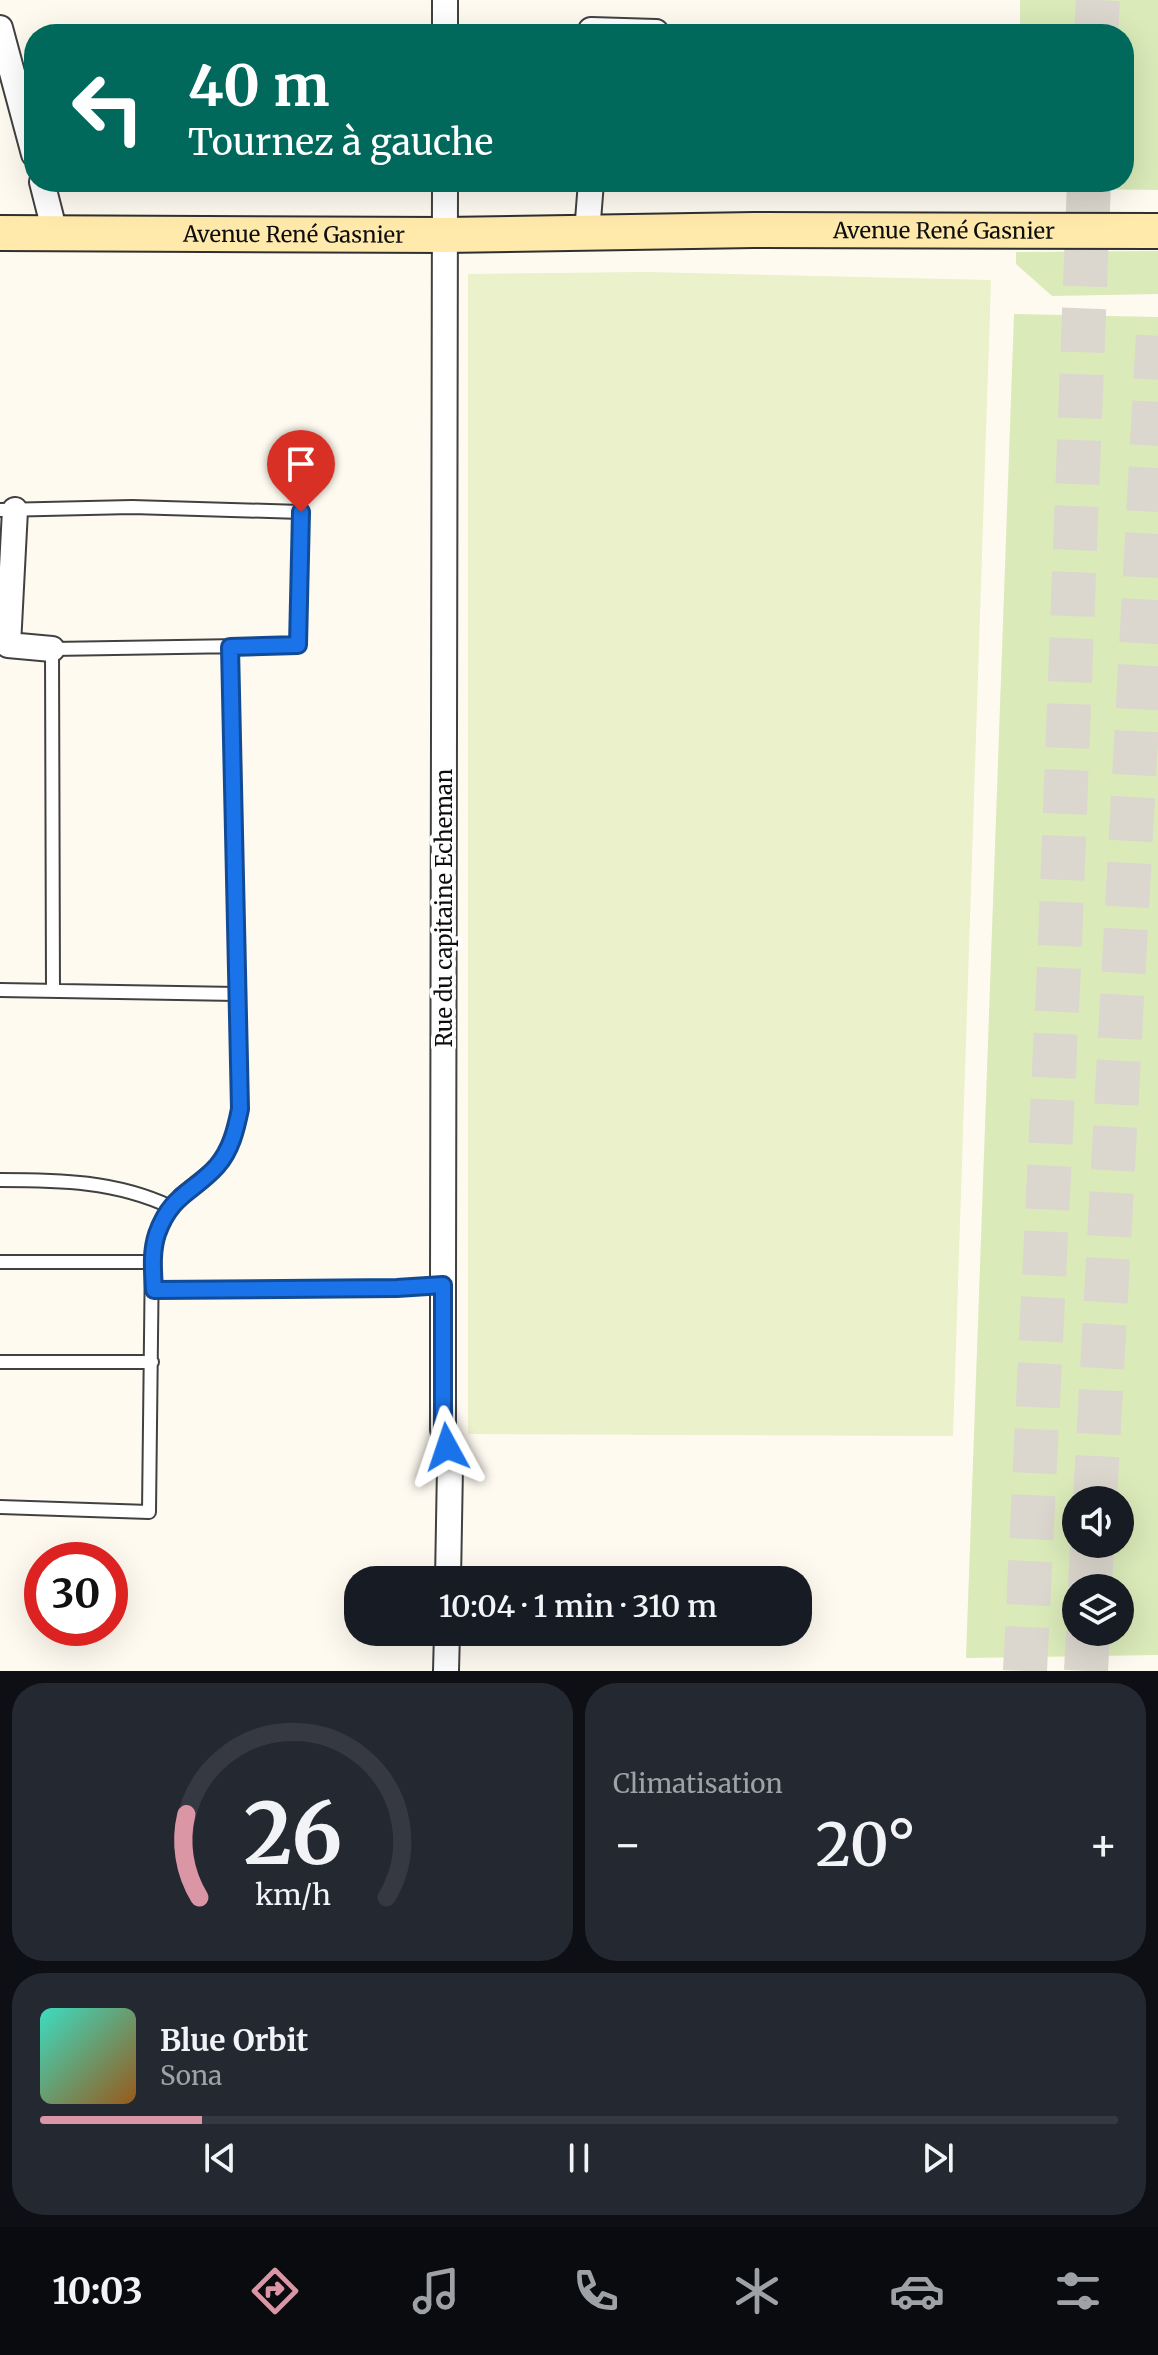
<!DOCTYPE html>
<html lang="fr">
<head>
<meta charset="utf-8">
<style>
  body { margin:0; font-family:Merriweather,serif; background:#242831; color:#f1f3f6; height:100vh; display:flex; flex-direction:column; font-size:30px; white-space:nowrap }
  * { box-sizing:border-box; margin:0 }
  p { font-size:26px; color:#9ea1a6 }
  .icon { flex:none; width:44px; height:44px; fill:none; stroke:currentColor; stroke-width:2; stroke-linecap:round; stroke-linejoin:round }
  .map { position:relative; height:1671px; overflow:hidden }
  .sheet { display:flex; flex-direction:column; gap:12px; padding:12px; background:#0d0f14; flex:1 }
  .sheet>* { flex:none }
  .guide { position:absolute; left:24px; top:24px; width:1110px; height:168px; border-radius:32px; box-shadow:0 8px 32px #0002; background:#00695c; color:#fff; overflow:hidden }
  .buttons { position:absolute; left:1062px; top:1486px; display:grid; gap:16px }
  .buttons a { display:grid; place-items:center; width:72px; height:72px; border-radius:50%; background:#171b24; box-shadow:0 8px 32px #0002; font-size:40px }
  .speed { position:absolute; left:24px; top:1542px; display:flex; gap:16px; font-size:40px; font-weight:700; text-align:center }
  .speed>* { display:grid; place-content:center; width:104px; height:104px; border-radius:50%; background:#171b24; box-shadow:0 8px 32px #0002; line-height:1 }
  .speed .limit { border:12px solid #d22; background:#fff; color:#111 }
  .pin { position:absolute; display:grid; place-items:center; width:68px; height:68px; color:#fff; margin:-82px -34px; border-radius:50% 50% 50% 0; rotate:-45deg; box-shadow:0 0 8px #0007 }
  .pin .icon { rotate:45deg }
  .me { position:absolute; width:88px; margin:-44px; rotate:355deg; stroke-linejoin:round; filter:drop-shadow(0 0 6px #0008) }
  .turn { display:flex; align-items:center; gap:28px; height:168px; padding:0 32px; font-size:36px }
  .turn .icon { width:104px; height:104px; stroke-width:2.5 }
  .turn b { display:block; font-size:56px; line-height:68px }
  .big { font-size:60px; font-weight:600; line-height:1.1 }
  .sheet .card { flex:1; display:flex; flex-direction:column; justify-content:center; gap:12px; min-width:0; padding:0 28px; border-radius:32px; background:#242831 }
  .sheet .dial { align-items:center; gap:0 }
  .dial svg { height:208px; overflow:visible; fill:none; stroke:#363941; stroke-width:7; stroke-linecap:round; text-anchor:middle }
  .dial text { fill:#f1f3f6; stroke:none }
  .song { display:flex; align-items:center; gap:24px }
  .cover { width:96px; height:96px; border-radius:12px; background:linear-gradient(135deg,hsl(170 70% 55%),hsl(30 70% 35%)) }
  .played { height:8px; border-radius:4px; background:linear-gradient(90deg,#db96a6 15%,#363941 15%) }
  .keys { display:flex; justify-content:space-around; direction:ltr }
  .heat { display:flex; justify-content:space-between; align-items:center; font-size:44px; direction:ltr }
  .sheet .tiles { flex:1; display:grid; gap:12px; grid-template-columns:1fr 1fr }
  .card:last-child { grid-column:span 2 }
  .trip { position:absolute; left:344px; top:1566px; width:468px; height:80px; border-radius:32px; background:#171b24; box-shadow:0 8px 32px #0002; font-weight:600; line-height:80px; text-align:center }
  .tab-bar { display:flex; height:128px; justify-content:space-around; align-items:center; background:#090b0e; color:#9ea1a6 }
  .tab-bar .icon { width:56px; height:56px }
  .tab-bar .current { color:#db96a6 }
  .tab-bar b { font-size:36px; color:#f1f3f6 }
  .map>svg:first-child { display:block }
</style>
</head>
<body>
<div class="map">
<svg width="1158" height="1671" viewBox="0 0 1158 1671">
  <rect width="100%" height="100%" fill="#fffaf0"/>
  <path fill="#daeab9" fill-rule="evenodd" d="M1020,0H1158V190L1028,188L1024,182H1124V34H1020Z
    M1158,251V294L1052,296L1016,264V252Z
    M1014,314L1158,317V1655L966,1658ZM1120,1500V1544H1076V1500ZM1120,1588V1632H1076V1588Z"/>
  <path fill="#eaf1cb" d="M646,272L991,280L953,1436L468,1434V274Z"/>
  <g fill="none" stroke-linecap="round" stroke-linejoin="round">
    <path stroke="#dbd7ce" stroke-width="44" stroke-dasharray="44 22" stroke-linecap="butt" d="M1096,34L1098,0
      M1095,1500L1158,333
      M1090,1588L1092,1544
      M1025,1671L1059,967L1089,182
      M1086,1671L1088,1632"/>
    <g stroke="#414141" stroke-width="16">
      <path id="service" d="M0,510L132,507L301,512L298,645L52,649L53,991
        M0,990L237,994
        M0,1180C60,1180 116,1181 171,1207
        M0,1262H153
        M154,1290L397,1288L443,1285
        M0,1362H152
        M0,1507L149,1512L152,1251L157,1232L180,1195L219,1164L236,1131L240,1109L230,647"/>
    </g>
    <g stroke="#414141" stroke-width="28">
      <path id="minor" d="M445,0V34
        M0,28L34,154
        M591,34V30L656,32
        M42,182L55,233
        M445,182L443,1285V1429L450,1466L448,1580
        M587,233L591,182
        M15,510L8,645L52,649
        M446,1671L447,1632"/>
    </g>
    <g stroke="#303030" stroke-width="38">
      <g id="secondary">
        <path id="s1" d="M0,233L445,235L754,230L1158,231"/>
      </g>
    </g>
    <use href="#service" stroke="#fff" stroke-width="12"/>
    <use href="#minor" stroke="#fff" stroke-width="24"/>
    <use href="#secondary" stroke="#ffe9ab" stroke-width="34"/>
  </g>
  <g fill="none" stroke-linecap="round" stroke-linejoin="round">
    <g stroke="#114b97" stroke-width="20">
      <path id="route" d="M301,512L298,645L230,647L240,1109C236,1129 231,1150 217,1166C193,1193 171,1194 157,1234C151,1252 153,1271 154,1290L397,1288L443,1285V1429L447,1447"/>
    </g>
    <use href="#route" stroke="#1a73e8" stroke-width="14"/>
  </g>
  <g text-anchor="middle" stroke-width="8" stroke-linejoin="round" paint-order="stroke">
    <g font-size="22" fill="#0e0e0e" stroke="#fff">
      <text dy="8" stroke="none"><textPath href="#s1" startOffset="944">Avenue René Gasnier</textPath></text>
      <text dy="8" stroke="none"><textPath href="#s1" startOffset="294">Avenue René Gasnier</textPath></text>
      <text transform="translate(444 908) rotate(-90)" y="8">Rue du capitaine Echeman</text>
    </g>
  </g>
</svg>
<div class="buttons">
<a><svg class="icon" aria-label="sound" viewBox="0 0 24 24"><path d="M4 9h4l5-4v14l-5-4H4zM17 9q2 3 0 6"/></svg></a>
<a><svg class="icon" aria-label="layers" viewBox="0 0 24 24"><path d="M12 4l9 5-9 5-9-5zM3 14l9 5 9-5"/></svg></a>
</div>
<div class="speed"><div class="limit">30</div></div>
<div class="pin" style="left:301px;top:512px;background:#d93025"><svg class="icon" aria-label="arrive" viewBox="0 0 24 24"><path d="M6 21V4h12l-3 4 3 4H6"/></svg></div>
<svg class="me" style="left:447px;top:1447px" viewBox="-20 -20 40 40"><path d="M0-17L14 15 0 8-14 15z" fill="#1a73e8" stroke="#fff" stroke-width="4"/></svg>
<div class="trip">10:04 · 1 min · 310 m</div>
<div class="guide">
<div class="turn"><svg class="icon" aria-label="left" viewBox="0 0 24 24"><path d="M17 20v-9H6M10 6l-5 5 5 5"/></svg><div><b>40 m</b>Tournez à gauche</div></div>
</div>
</div>
<section class="sheet">
<div class="tiles">
<div class="card dial"><svg viewBox="0 0 100 80">
<path d="M14 69A42 42 0 1 1 86 69"/>
<path d="M14 69A42 42 0 0 1 9 37" stroke="#db96a6"/>
<text x="50" y="56" font-size="32" font-weight="700">26</text>
<text x="50" y="72" font-size="11">km/h</text>
</svg></div>
<div class="card"><p>Climatisation</p>
<div class="heat"><a>−</a><b class="big">20°</b><a>+</a></div>
</div>
<div class="card">
<div class="song"><i class="cover"></i><div><b>Blue Orbit</b><p>Sona</p></div></div>
<div class="played"></div>
<div class="keys"><svg class="icon" aria-label="previous" viewBox="0 0 24 24"><path d="M18 5L8 12l10 7zM5 5v14"/></svg><svg class="icon" aria-label="pause" viewBox="0 0 24 24"><path d="M8 5v14M16 5v14"/></svg><svg class="icon" aria-label="next" viewBox="0 0 24 24"><path d="M6 5l10 7-10 7zM19 5v14"/></svg></div>
</div>
</div>
</section>
<nav class="tab-bar">
<b>10:03</b>
<svg class="icon current" aria-label="directions" viewBox="0 0 24 24"><path d="M12 3l9 9-9 9-9-9zM9 14v-3h6M13 9l2 2-2 2"/></svg>
<svg class="icon" aria-label="music" viewBox="0 0 24 24"><path d="M9 18V5l10-2v13"/><circle cx="6" cy="18" r="3"/><circle cx="16" cy="16" r="3"/></svg>
<svg class="icon" aria-label="phone" viewBox="0 0 24 24"><path d="M5 4h4l2 5-3 2q2 4 5 5l2-3 5 2v4C11 20 4 13 5 4z"/></svg>
<svg class="icon" aria-label="climate" viewBox="0 0 24 24"><path d="M12 3v18M4 7l16 10M4 17L20 7"/></svg>
<svg class="icon" aria-label="car" viewBox="0 0 24 24"><path d="M5 17H2v-5l4-1 3-4h7l3 4 3 1v5h-3M9 17h6M6 11h13"/><circle cx="7" cy="17" r="2"/><circle cx="17" cy="17" r="2"/></svg>
<svg class="icon" aria-label="filters" viewBox="0 0 24 24"><path d="M4 7h16M4 17h16"/><circle cx="9" cy="7" r="2"/><circle cx="15" cy="17" r="2"/></svg>
</nav>
</body>
</html>
